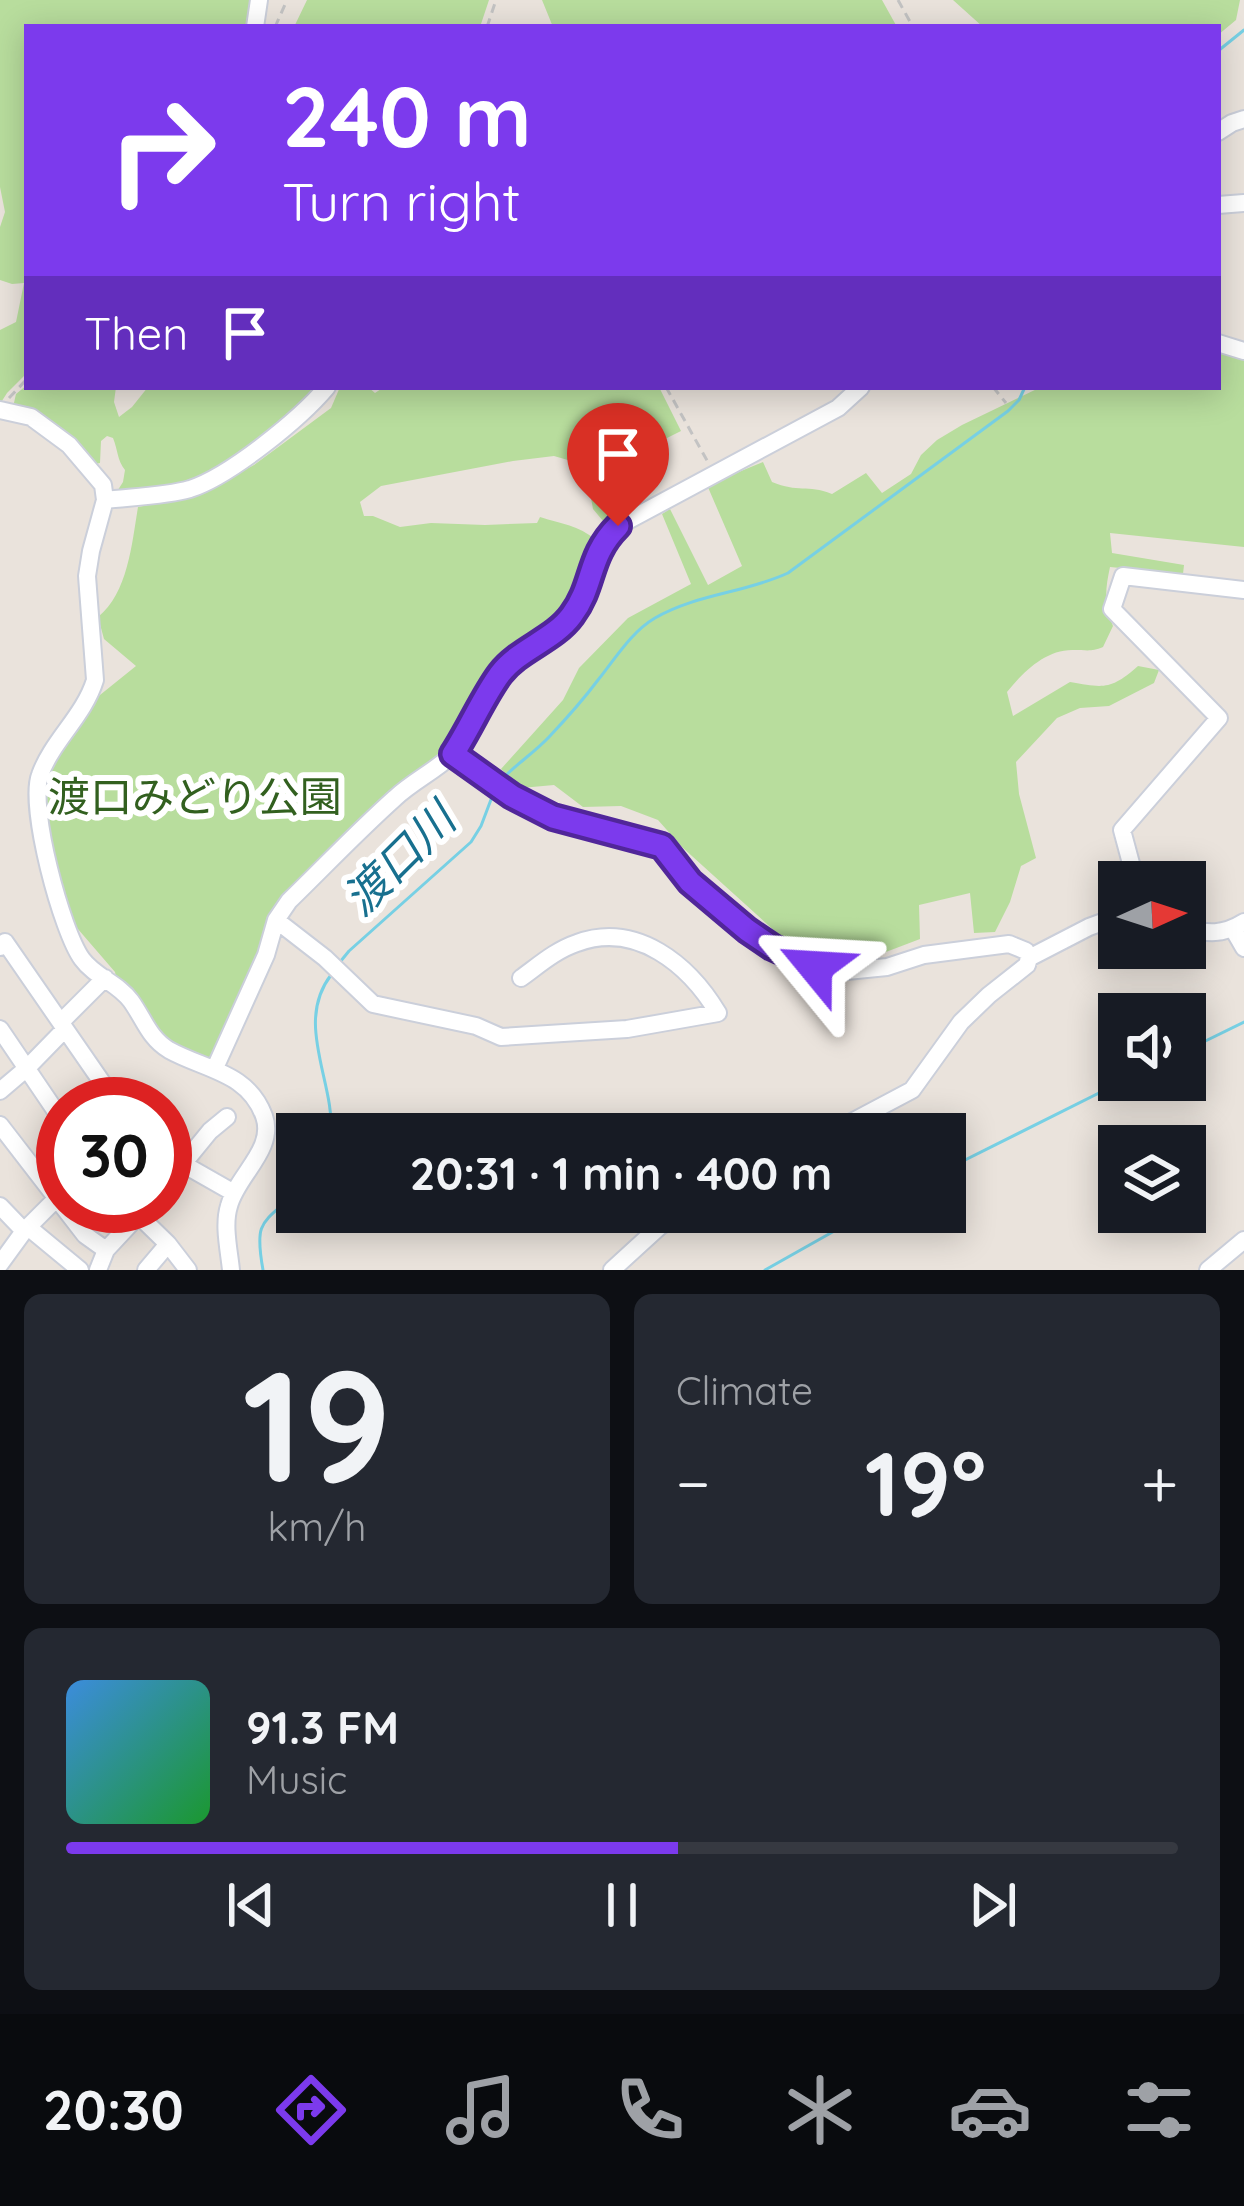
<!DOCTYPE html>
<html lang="en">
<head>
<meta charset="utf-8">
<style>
  body { margin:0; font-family:Quicksand,"Noto Sans JP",sans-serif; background:#242831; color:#f1f3f6; height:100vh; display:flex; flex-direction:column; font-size:45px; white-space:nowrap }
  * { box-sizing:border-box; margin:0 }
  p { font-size:39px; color:#9ea1a6 }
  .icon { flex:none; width:66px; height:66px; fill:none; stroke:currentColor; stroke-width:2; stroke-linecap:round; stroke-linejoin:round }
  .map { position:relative; height:1270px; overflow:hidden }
  .side { display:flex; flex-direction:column; gap:24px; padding:24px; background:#0d0f14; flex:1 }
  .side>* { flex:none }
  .banner { position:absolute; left:24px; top:24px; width:1197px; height:366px; border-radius:0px; box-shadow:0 6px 30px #0003; background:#7c3aed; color:#fff; overflow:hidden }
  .needle { width:78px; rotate:87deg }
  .controls { position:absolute; left:1098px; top:861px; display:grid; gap:24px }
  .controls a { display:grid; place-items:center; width:108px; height:108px; border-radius:0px; background:#171b24; box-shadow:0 6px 30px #0003; font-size:60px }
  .speed { position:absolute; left:36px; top:1077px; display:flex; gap:24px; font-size:60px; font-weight:700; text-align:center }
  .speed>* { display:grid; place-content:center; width:156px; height:156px; border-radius:50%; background:#171b24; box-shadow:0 6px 30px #0003; line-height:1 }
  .speed .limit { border:18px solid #d22; background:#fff; color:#111 }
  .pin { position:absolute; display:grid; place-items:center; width:102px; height:102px; color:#fff; margin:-123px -51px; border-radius:50% 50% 50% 0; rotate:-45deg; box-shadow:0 0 12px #0007 }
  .pin .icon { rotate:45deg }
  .me { position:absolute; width:132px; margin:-66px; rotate:297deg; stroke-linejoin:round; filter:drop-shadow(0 0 9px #0008) }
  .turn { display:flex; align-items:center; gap:42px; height:252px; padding:0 60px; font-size:54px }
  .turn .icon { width:156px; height:156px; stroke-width:2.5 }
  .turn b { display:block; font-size:84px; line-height:102px }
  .then { display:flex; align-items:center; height:114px; padding:0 60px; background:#0003; gap:24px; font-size:45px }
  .big { font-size:90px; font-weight:700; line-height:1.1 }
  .side .widget { flex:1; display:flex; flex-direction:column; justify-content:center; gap:18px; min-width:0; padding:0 42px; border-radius:18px; background:#242831 }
  .side .dial { align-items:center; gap:0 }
  .dial b { font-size:156px; line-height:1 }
  .song { display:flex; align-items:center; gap:36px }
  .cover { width:144px; height:144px; border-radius:18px; background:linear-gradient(135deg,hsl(210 70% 55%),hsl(130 70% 35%)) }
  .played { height:12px; border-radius:6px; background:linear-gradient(90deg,#7c3aed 55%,#363941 55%) }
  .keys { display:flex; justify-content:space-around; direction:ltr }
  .heat { display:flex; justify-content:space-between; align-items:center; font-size:66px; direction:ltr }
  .side .tiles { flex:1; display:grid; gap:24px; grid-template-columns:1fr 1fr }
  .widget:last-child { grid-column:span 2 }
  .trip { position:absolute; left:276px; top:1113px; width:690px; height:120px; border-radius:0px; background:#171b24; box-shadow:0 6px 30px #0003; font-weight:700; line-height:120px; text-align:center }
  .menu { display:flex; height:192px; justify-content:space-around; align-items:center; background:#090b0e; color:#9ea1a6 }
  .menu .icon { width:84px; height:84px }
  .menu .active { color:#7c3aed }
  .menu b { font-size:54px; color:#f1f3f6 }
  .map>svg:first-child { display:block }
</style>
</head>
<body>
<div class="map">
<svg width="1244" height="1270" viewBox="0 0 1244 1270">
  <rect width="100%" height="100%" fill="#eae3dc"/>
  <path fill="#b8dd9d" d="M0,0H255L252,27H27V373L7,393L0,404V330L16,322L24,283L12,284L0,280V227L5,212L0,187Z
    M307,0H489L480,27H294Z
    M542,0H882L897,27H553Z
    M953,0H1240L1236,20L1218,35V27H983Z
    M1218,350L1244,357V547L1110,533L1112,553L1184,565L1183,574L1110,567C1105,590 1104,604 1113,626L1103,647C1091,652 1087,650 1074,650C1046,649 1023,672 1007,692L1013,716L1070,682C1104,688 1111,690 1138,666L1159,670L1154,683L1109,706L1080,708L1057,718L1016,762L1019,794L1036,858L1021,866L1010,902L995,932L974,933L970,893L919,905L920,939L878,955L799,953L682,847L658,820L621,806L583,807L554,785L521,788L501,769L563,700L579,668L628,618L691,584L662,514L670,509L708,585L742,566L707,485L763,462L772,482C798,493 807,484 832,494L866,473L882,493L911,474L921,455L937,440L962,425L1041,387H1218Z
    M27,385V387H116L114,402L119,417L132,407L148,387H319L297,411L204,479L116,493L123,482L125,470C117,460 118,450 113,438L107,436L101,441L100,463L95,464C66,430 55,422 13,407L16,394Z
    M340,387H368L375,393L384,387H659L681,431L631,456V491L644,506L603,521L593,509L585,465L554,456L513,461L381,486L360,502L364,516H373L400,527L431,523L485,525L537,523L540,517C562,524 578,525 596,540L573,602L500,670L447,749L271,917L215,1068L174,1053L118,987L115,972L71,921L43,822L45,774L95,699L136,666L104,639L98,617C128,593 132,543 138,507L194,496L254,465L331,408Z"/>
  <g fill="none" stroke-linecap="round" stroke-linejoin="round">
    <path stroke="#77d0e4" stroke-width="3" d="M1218,51L1244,30
      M500,781C515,765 534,753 549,737C566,719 583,700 598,680C615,659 631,632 655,618C696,594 745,593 788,573L1008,411L1019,400L1025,387
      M340,962L349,951L471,842L481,826L495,789
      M331,975C294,1023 335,1082 331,1134
      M1185,1051L1244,1022
      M945,1170L1125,1080
      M263,1270C254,1220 262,1224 297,1192
      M765,1270L868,1212"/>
    <g stroke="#cbcfda" stroke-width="20">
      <path id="minor" d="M255,27L259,0
        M1218,132L1232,123L1244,119
        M1218,205L1244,203
        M1218,343L1244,351
        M0,410L31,417L69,445L103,485L105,500L91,551L87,576L95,680C84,716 52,741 40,775C28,806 62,932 82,959C95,977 118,983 131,1001C144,1019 149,1038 169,1050C205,1070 248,1072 264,1116C276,1149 237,1175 229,1206C223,1225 229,1250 231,1270
        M105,500C131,497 166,496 190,489C230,476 300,419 327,387
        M453,754L512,796L553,817L662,846L690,882L747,930L772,947L815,967L847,971L887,967L924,955L1009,944L1026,951L1029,958
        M1136,882L1122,830L1219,718L1112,609L1123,576L1244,590
        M276,920L325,958L373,1004L476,1026L501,1037L627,1029L718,1013C689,965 637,921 577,943C556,950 539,965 521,978
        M1185,928C1208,934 1223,935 1244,922
        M1233,929L1244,948
        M0,947L5,942L117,1104
        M61,1022L105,978
        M0,1029L63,1122
        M215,1068L266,955L276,920L289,901C324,867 358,831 395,798C413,781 437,770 454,753C475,730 482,698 501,673C517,651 548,643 566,622C594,592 586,558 618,526L838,408L861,387
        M0,1091L27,1068L65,1029
        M227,1117L210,1131L183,1164L234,1193
        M0,1125L85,1235L106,1250
        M829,1134L912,1090L961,1022L989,995L1027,965L1029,958L1089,927L1119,916
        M165,1153L183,1164L165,1185
        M0,1206L24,1231
        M129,1206L168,1244L188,1270
        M28,1227L80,1270
        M0,1264L24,1231L62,1193
        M98,1270L106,1250L147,1206
        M146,1270L168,1244
        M612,1270L659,1227L680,1212
        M1208,1270L1244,1240"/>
    </g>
    <path stroke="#c3c3c3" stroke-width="3" stroke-dasharray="9 6" stroke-linecap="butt" d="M898,0L913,27
      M275,27L287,0
      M487,27L496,0
      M666,387L709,464
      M993,387L1006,403
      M9,398L27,379"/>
    <use href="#minor" stroke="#fff" stroke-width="16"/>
  </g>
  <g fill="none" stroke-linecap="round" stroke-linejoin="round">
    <g stroke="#51269a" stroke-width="30">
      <path id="route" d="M618,526C587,557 595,584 572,615C554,640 519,649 500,674C483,697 470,728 453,754L512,796L553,817L662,846L690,882L747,930L772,947L815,967"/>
    </g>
    <use href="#route" stroke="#7c3aed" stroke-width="21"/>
  </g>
  <g text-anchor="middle" stroke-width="12" stroke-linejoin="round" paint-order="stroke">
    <g font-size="42" fill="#32601f" stroke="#fff">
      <text x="195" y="812">渡口みどり公園</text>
    </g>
    <g font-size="45" font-style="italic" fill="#18708f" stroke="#fff">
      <text transform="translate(399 859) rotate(-45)" y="16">渡口川</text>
    </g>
  </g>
</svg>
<div class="controls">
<a><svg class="needle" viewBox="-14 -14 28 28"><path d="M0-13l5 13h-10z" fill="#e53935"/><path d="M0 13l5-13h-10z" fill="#9ea1a6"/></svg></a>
<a><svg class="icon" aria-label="sound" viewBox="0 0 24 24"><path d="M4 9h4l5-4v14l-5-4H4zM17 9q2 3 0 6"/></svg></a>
<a><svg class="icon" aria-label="layers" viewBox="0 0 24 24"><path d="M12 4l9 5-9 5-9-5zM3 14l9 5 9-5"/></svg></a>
</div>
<div class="speed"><div class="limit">30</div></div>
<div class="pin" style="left:618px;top:526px;background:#d93025"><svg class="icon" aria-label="arrive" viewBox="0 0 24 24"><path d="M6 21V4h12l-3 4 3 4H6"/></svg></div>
<svg class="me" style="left:815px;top:967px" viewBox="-20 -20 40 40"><path d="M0-17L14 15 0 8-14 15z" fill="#7c3aed" stroke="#fff" stroke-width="4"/></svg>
<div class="trip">20:31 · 1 min · 400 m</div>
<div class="banner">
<div class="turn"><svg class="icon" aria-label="right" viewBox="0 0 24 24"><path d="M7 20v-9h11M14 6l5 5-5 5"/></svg><div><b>240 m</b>Turn right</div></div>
<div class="then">Then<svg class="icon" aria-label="arrive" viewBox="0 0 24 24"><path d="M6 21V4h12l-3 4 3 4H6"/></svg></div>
</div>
</div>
<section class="side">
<div class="tiles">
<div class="widget dial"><b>19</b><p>km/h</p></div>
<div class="widget"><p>Climate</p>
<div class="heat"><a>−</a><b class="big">19°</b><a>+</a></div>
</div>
<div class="widget">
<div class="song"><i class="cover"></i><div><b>91.3 FM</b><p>Music</p></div></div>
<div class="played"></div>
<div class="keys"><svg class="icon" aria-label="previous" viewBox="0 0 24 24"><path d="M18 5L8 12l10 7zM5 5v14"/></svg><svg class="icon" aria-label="pause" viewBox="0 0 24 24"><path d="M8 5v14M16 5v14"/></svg><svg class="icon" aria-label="next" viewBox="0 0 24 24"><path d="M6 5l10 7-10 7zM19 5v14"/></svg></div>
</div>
</div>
</section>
<nav class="menu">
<b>20:30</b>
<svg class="icon active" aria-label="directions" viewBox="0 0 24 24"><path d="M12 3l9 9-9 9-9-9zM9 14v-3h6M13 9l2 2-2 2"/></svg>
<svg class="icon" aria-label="music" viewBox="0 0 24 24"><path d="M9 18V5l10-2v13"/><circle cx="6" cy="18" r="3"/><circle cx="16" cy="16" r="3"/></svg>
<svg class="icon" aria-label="phone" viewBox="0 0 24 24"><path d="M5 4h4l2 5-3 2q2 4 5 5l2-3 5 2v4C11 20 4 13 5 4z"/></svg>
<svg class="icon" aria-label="climate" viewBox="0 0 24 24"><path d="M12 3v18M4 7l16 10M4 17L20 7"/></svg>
<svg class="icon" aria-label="car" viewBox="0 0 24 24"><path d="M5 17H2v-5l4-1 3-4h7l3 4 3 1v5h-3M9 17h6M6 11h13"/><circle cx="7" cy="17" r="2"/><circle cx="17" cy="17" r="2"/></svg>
<svg class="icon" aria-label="filters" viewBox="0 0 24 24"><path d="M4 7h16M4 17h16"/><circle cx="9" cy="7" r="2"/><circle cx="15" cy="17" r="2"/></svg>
</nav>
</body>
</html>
